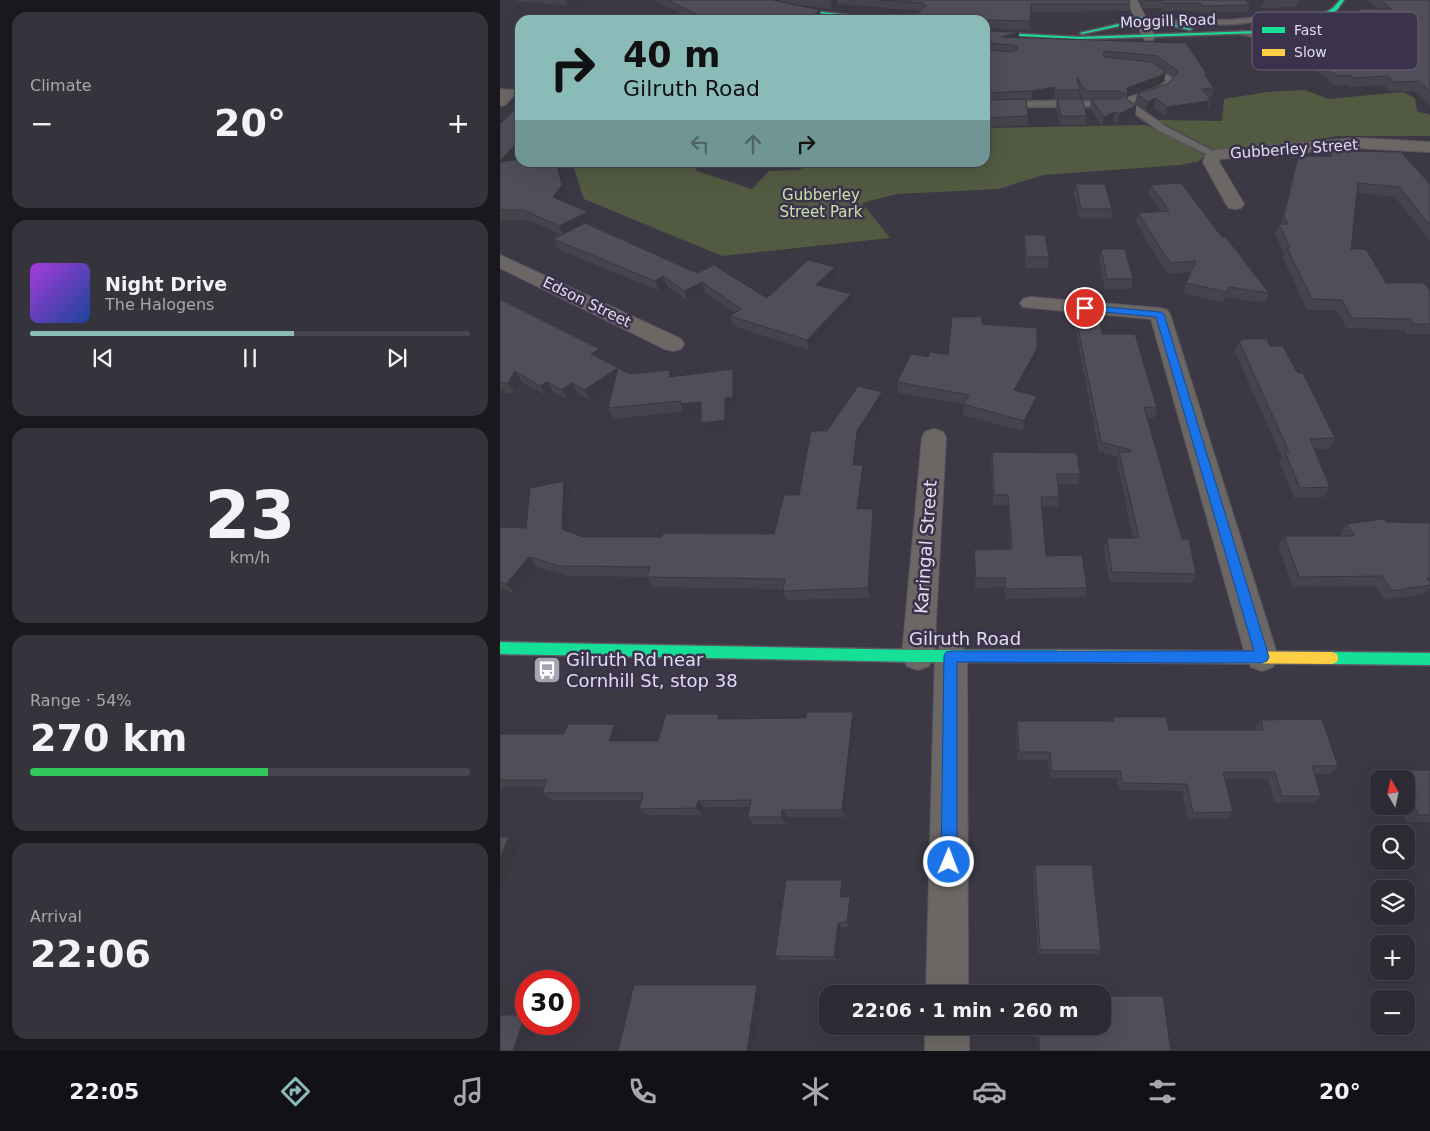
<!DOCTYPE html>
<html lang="en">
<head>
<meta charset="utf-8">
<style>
  body { margin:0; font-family:"DejaVu Sans",sans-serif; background:#35333c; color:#f1f3f6; height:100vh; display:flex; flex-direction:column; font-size:19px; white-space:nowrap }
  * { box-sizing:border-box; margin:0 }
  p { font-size:16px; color:#a7a7ac }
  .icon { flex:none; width:28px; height:28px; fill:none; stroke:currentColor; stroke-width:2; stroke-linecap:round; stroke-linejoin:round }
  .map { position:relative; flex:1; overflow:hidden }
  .sheet { display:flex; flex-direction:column; gap:12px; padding:12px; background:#19181d; width:500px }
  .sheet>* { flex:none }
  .banner { position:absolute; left:15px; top:15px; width:475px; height:152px; border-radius:15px; box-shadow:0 5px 20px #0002,0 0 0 1px #48474f; background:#8bbbb9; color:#111; overflow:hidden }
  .needle { width:32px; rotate:351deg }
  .controls { position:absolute; left:870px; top:770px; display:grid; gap:10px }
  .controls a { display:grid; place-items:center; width:45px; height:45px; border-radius:10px; background:#2d2b34; box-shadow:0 5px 20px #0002,0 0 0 1px #48474f; font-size:25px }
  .speed { position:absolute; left:15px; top:970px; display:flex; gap:10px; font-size:25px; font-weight:700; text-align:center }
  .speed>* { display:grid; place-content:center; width:65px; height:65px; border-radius:50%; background:#2d2b34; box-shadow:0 5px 20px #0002,0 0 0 1px #48474f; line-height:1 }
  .speed .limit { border:8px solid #d22; background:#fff; color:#111 }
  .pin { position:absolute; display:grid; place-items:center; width:42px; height:42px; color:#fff; margin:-21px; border:2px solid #fff; border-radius:50%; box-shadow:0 1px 5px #0007 }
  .me { position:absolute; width:55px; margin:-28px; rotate:1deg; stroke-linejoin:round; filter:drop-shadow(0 0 4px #0008) }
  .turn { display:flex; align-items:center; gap:18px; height:105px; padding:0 25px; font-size:22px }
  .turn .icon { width:65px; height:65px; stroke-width:2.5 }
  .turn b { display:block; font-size:35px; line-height:42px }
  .lanes { display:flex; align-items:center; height:48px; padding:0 25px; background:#0003; justify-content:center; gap:25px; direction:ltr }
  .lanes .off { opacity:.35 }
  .big { font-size:38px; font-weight:800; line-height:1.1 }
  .sheet .widget { flex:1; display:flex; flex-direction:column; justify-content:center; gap:8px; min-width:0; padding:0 18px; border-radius:15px; background:#35333c }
  .sheet .dial { align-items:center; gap:0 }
  .dial b { font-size:65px; line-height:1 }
  .song { display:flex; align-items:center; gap:15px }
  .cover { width:60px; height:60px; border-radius:8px; background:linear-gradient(135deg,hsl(280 70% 55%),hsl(220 70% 35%)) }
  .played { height:5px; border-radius:2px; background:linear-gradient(90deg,#8bbbb9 60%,#48474f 60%) }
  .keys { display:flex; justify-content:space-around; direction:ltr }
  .heat { display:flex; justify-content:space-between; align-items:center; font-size:28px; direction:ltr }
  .charge { height:8px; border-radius:4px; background:linear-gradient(90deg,#34c759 54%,#48474f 0) }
  .trip { position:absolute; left:319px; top:985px; width:292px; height:50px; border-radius:15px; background:#2d2b34; box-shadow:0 5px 20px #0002,0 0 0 1px #48474f; font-weight:800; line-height:50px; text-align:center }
  .menu { display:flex; height:80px; justify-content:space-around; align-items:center; background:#121115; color:#a7a7ac }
  .menu .icon { width:35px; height:35px }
  .menu .on { color:#8bbbb9 }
  .menu b { font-size:22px; color:#f1f3f6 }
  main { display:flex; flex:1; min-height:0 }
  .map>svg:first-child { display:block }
</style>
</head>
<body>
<main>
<section class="sheet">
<div class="widget"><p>Climate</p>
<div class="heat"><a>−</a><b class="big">20°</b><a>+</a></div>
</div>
<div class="widget">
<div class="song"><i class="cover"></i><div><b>Night Drive</b><p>The Halogens</p></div></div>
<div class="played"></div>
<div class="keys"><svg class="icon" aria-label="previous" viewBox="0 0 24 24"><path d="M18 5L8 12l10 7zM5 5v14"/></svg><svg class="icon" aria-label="pause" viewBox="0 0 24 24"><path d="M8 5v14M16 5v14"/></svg><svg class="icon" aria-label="next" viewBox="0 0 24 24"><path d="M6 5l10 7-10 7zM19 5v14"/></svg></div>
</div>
<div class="widget dial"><b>23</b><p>km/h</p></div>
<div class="widget"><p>Range · 54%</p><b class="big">270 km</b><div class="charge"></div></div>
<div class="widget"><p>Arrival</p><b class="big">22:06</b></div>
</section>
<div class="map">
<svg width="930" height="1051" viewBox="0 0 930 1051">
  <rect width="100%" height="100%" fill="#3c3945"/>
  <path fill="#525a42" d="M805,90L828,99L903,92L915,98L917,111L930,115V136H837L796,143L718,152L657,120L722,121L724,99L767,92Z
    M645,125L658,130L706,156L697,162L680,165L543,175L499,189L397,194L362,203L390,238L222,256L84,199L72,163H191L197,171L252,189L269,171L299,170L312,163L485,162V128Z"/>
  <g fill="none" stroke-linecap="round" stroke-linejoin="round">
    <g stroke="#5a5762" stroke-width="3">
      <path id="lane" d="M774,16L776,19L733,24L664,25L661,23L664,21L733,20Z
        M807,22L816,33V35L761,38L738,33L741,31L761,34L810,32L804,24Z
        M648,64L655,66L675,81L665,91L633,102H627V98L659,87L667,81L651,69L646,67L644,66Z
        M555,101L611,102L615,104L611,106L485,107V103Z
        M627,104H633L666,127L720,155L713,157L660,131L627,108Z"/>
    </g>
    <g stroke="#5a5762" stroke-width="2">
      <path id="street" d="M627,0H637L655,37L653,40H645L643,37Z
        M0,89L14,90L16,93L5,105L0,106Z
        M856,138L930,142V152L856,148L720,159L719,162L744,204L741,208L735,209L729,208L726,204L703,162L706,155L716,150Z
        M0,255L181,339L184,344L181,349L173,351L165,349L0,268Z
        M530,297L660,308L667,310L670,314L778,657L773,667L762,671L751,667L746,657L651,319L523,307L520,303L523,299Z
        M434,429L443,432L446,438L434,656L429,666L418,670L407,666L402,656L422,438L425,432Z
        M451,642L462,646L467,656L468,994H426L435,656L440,646Z
        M425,1026H469V1051H425Z"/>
    </g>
    <g stroke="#5a5762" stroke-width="3">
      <path id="fast" d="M257,0H264L297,9L388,20L297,11Z
        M840,0H844L837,10L818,22L793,29L758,33L579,39L485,34V32L579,37L758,31L793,27L814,20L833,8Z
        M638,16L692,29L690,30L644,19L642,21L582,34L580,33L641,19L638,18Z
        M0,642L418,650H559L564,652L565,656L564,660L559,662H418L0,654Z
        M832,652L930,653V665L832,664L827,662L826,658L827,654Z"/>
    </g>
    <g stroke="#5a5762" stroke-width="3">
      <path id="slow" d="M559,650L832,652L837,654L838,658L837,662L832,664L559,662L554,660L553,656L554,652Z"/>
    </g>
    <use href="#lane" fill="#6b6765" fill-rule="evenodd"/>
    <use href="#street" fill="#6b6765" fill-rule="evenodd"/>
    <use href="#fast" fill="#16e098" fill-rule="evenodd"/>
    <use href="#slow" fill="#ffcf43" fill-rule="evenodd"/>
  </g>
  <path fill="#46434d" d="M15,0H81L68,6L16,1Z
    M153,0H272L296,5L279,0H629L630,4L629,11L530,12V30L485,28V20H412L421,11L338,4L332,9L299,5L321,17L318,20H175L186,16Z
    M639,0H746L750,5L748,12L701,13L699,11H663L661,8H643Z
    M764,0H800L796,7L761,8Z
    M868,0H930V106L915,91H890L884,85L850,87L847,85H834L786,46L788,37L833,44H872L855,17L858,9H878Z
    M485,31L519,38L686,43L707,74L706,77L714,88L712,97H710L711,99L709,108H707L706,111L665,116L654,108L646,111L635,103L637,94L667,84L674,78L655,64L664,81L658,85L627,96V99L636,106L635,116L618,123L613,121L602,126L590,108L591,100H584L580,93L579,99L587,116L586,125H560L556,108L557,99H568H555L554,96L526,100L528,116V125L485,127Z
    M20,104V154L14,160L66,195L62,201L93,222L88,225L197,273L267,298L335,267L337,277L326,288L352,305L309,350L233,326L230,316L235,313L205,292L188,301L167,286L159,291L58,249L53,239L61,235L29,220H0V124Z
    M829,151L930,184V241L895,197L857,193L851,249L886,283L930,291V334H907L904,330L846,328L837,310H807L783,258L784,254L775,234L779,224H781L795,166L798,156H827Z
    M576,184L612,209L611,219H580L574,194Z
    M651,185L722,237L769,293L765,303L726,297L723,303L683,293L686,283L691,272L667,274L636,223L638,213L660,211L649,195Z
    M524,235L549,257L548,268H526L524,245Z
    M601,249L633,279L631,289H605L599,259Z
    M0,299L105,359L103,360L130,374L236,380V408L229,409V430L205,434L201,413L185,415L184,411L114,419L108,408L114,384L90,400L78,394L68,400L53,392L47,396L22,382L15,393H7L0,389Z
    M576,318L602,334L657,408L654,418H647L682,539L696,574L692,583L609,582L604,548L607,538H633L617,462L618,457L599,452L575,328Z
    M482,324L537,349L536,360L518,391L537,396L536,406L523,431L463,415V404L398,393L397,382L428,357L448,355Z
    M741,339L770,346L795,369L835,438L829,449H815L830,487L824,497L794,498L779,462L782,458L735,352L739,341H740Z
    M383,402L359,441L356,465L364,476L360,509L375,519L370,598L286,600L283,591V589L153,587L147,577L68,576L37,567L15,593L0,589V527L26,528L71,491L69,532L83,537H162L274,534L299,495L327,431Z
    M492,452L580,474L578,484H558L559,497L558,507H542L546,556L587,588L585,597L505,599L504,587L475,588L474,550L510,549L508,505H493L491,462Z
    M887,522L930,523V588L923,594L884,600L875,586L793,587L778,546L784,536H841L840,534L847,524Z
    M353,712L355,720L345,817H287L286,824H253L248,817L250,807H204L203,815H147L139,809L141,800H52L42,793L45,787H0V734H64L122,732L119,741H158L222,719L306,718Z
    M613,717L669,730H755L754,728L761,720L838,766L830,774H814L821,796L813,803H775L768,779H725L733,812L727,819H688L682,791L619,790L617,778H550L548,760H517L516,729L517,721H611Z
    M900,770H930V822H907L901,806H906V779H891V777Z
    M535,865L601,950L598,954H538L533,871Z
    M345,886L344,897H350L352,902L350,927H341L338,960H280L275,956Z
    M536,1026H602L671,1051H538Z"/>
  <path fill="#39373f" d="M66,0H81L68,6Z
    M332,0H337L338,4L332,9L331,1Z
    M320,10L321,17L318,20H306Z
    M519,32V41L502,37Z
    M666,72L664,81L658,85L626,97L627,88Z
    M555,87L554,96L532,100V91Z
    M655,98L654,108L646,111L648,102Z
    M709,101L706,111L665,116L667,107Z
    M636,106L635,116L618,123L619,114Z
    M615,112L613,121L602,126L604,117Z
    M20,140V154L3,172L0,167V161Z
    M56,162H57L66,195L58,207L53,197Z
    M88,212L93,222L64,236L59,226Z
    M335,267L337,277L318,296L316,285Z
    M163,276L167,286L159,291L155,281Z
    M202,282L205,292L188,301L184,291Z
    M351,294L352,305L309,350L307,340Z
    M100,349L105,359L97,364L91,354Z
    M537,349L536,360L513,400L514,390Z
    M118,368L123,378L90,400L84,390Z
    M233,369L236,380V408L229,409V430L205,434L201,423L225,398Z
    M170,370L174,381L169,377Z
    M15,371L22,382L15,393L8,383Z
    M47,382L53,392L47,396L40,386Z
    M72,383L78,394L68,400L62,390Z
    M382,392L383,402L359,441L355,476L353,465L357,431Z
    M537,396L536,406L523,431L524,421Z
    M201,402L205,412L185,415L181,404Z
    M363,465L364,476L359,519L357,509Z
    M64,481L71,491L69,539L62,529Z
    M373,509L375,519L370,598L368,588Z
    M29,557L37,567L15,593L6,584Z
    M353,712L355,720L345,817L342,810Z
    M115,724L122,732L117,749L109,741Z
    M198,801L204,807L203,815L196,808Z
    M282,810L287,817L286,824L281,817Z
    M9,837L19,843L0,895V859Z
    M342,880L345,886L343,902L340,897Z
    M350,897L352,902L350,927L347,922Z
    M338,923L341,927L338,960L334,957Z
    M0,983L10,985L0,1012Z
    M257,985L263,988L253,1051H247Z
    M25,1015H26V1024H35L27,1051H13Z"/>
  <path fill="#514e5a" stroke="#39373f" d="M167,0H272L320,10L306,20H175L179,18L196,14Z
    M381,0H629L630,4H531L530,21L484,20H412L426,5H423L424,3Z
    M644,0H746L750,5L703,6L700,3H664L663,0Z
    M880,0H930V92L919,81L894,82L888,76L853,78L850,75L837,76L788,37L833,44H881L858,9H891Z
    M485,31L519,32L502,37L686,43L707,74H704L714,88L701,89L711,99H707L709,101L667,107L655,98L648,102L637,94L667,84L678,73V71L657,56L606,51L603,53L605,57L652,62L666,72L660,76L627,88V99L636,106L619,114L615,112L604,117L591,99H620L626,94L620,91H586L577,78L580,90H555V87L532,91L485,93V50L513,52L518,48L514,45L485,43Z
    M526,99L528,116L485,118V100Z
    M557,99H582L587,116H561Z
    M20,104V140L0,161V124Z
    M829,151L901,152L930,184V225L899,187L858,183L851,249H866L886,283H924L930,291V324H913L910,319L852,318L842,300L812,299L787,248H790L779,224H788L784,216L798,156H832Z
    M20,159V162H56L62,185L53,197L88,212L59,226L24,210H0V162Z
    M681,183L722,237H726L769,293L729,287L727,292L686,283L696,261L670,263L638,213L669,211L651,185Z
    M576,184H605L612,209H581Z
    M85,223L197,273L214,265L267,298L308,260L335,267L316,285L351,294L307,340L230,316L241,309L202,282L184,291L163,276L155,281L53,239Z
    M524,235H545L549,257H527Z
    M601,249H625L633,279H607Z
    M0,299L100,349L91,354L118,368L84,390L72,383L62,390L47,382L40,386L15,371L8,383H0Z
    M452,317H482V324L537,328V349L514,390L537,396L524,421L463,404L469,395L397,382L411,354L428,357L430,352L448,355Z
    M576,318H599L602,334H635L657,408L644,407L682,539H689L696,574L612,572L607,538H639L619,452H630L631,450L601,442Z
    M741,339H767L770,346H783L795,369L798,373H803L835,438L810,439L830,487L800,488L785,452H789L739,341H742Z
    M118,368L130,374L170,370L169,377L233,369V397L225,398V420L201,423V402L181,404V401L108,408Z
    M358,386L382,392L357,431L353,465H363L357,509H373L368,588L283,591L285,579L147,577L150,567L60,566L29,557L6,584L0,582V527L26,528L30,488L64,481L62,529L83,537H162L163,533L274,534L284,495H299L311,431H327Z
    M492,452L577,453L580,474H557L559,497H541L546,556L582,555L587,588L506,589L505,578H476L474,550L512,549L508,495H494Z
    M884,519L887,522L930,523V578H927L930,582V585L892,591L882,576L799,577L784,536H855L847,524Z
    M307,712H353L342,810H282L281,817H248L251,800L198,801L196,808L139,809L143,793H42L47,780H0V734H64L68,724H115L109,741H158L166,714H219L218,719L306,718Z
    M613,717H666L669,730H763L761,720L822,719L838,766H812L821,796H782L775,772H723L733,812L693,813L687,784L622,783L621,771H552L550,752H519L517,721H614Z
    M900,770H930V815H918L906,785V779H904Z
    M0,837H9L0,859Z
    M535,865H592L601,950H540Z
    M286,880H342L340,897H350L347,922L338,923L334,957L275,956Z
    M134,985H257L247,1051H118Z
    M602,996H663L671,1051H540L538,1026H602Z
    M0,1015H25L13,1051H0Z"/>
  <path fill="#1a73e8" stroke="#114b97" d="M585,305L660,312L664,314L769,657L767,661L762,663L457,662V862L454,867L449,870L443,867L441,862L444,656L446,652L451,651H754L656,317L582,310L581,308Z"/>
  <defs>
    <g id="bus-square" transform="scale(1.4375)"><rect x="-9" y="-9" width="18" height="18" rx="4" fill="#a7a4b2" stroke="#3a334b"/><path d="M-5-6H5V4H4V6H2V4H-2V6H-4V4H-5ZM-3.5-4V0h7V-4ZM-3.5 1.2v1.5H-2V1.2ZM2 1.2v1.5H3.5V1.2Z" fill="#fff"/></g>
  </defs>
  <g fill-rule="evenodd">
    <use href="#bus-square" x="47" y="670"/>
  </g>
  <g text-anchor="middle" stroke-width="5" stroke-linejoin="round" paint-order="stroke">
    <g font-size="15" fill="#e0ddec" stroke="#3a334b">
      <text transform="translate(668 21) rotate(-2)" y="5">Moggill Road</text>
      <text transform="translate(794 149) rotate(-4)" y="5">Gubberley Street</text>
      <text transform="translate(87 302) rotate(26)" y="5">Edson Street</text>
    </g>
    <g font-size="15" fill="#cce0a9" stroke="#3a334b">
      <text x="321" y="200">Gubberley<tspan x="321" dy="17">Street Park</tspan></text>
    </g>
    <g font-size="18" fill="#e0ddec" stroke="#3a334b">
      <text transform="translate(426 547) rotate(-86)" y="6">Karingal Street</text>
      <text x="465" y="645">Gilruth Road</text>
    </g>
    <g font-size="18" fill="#e0ddec" stroke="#3a334b" text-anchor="start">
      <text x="66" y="666">Gilruth Rd near<tspan x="66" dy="21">Cornhill St, stop 38</tspan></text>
    </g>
  </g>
  <rect x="752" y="12" width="166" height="58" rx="8" fill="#3a334b" stroke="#6c667b" stroke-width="1"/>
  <rect x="762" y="27" width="23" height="6" fill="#16e098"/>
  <rect x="762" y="49" width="23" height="7" fill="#ffcf43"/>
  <g font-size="14" fill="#e0ddec">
    <text x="794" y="35">Fast</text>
    <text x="794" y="57">Slow</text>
  </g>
</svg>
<div class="controls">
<a><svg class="needle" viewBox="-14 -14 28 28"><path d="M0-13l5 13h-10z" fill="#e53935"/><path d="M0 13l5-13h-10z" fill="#a7a7ac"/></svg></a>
<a><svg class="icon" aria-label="search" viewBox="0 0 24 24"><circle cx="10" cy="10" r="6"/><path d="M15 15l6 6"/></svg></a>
<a><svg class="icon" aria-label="layers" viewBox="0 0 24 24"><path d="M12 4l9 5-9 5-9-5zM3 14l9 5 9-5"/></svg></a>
<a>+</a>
<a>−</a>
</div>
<div class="speed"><div class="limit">30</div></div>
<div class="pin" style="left:585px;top:308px;background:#d93025"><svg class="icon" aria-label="arrive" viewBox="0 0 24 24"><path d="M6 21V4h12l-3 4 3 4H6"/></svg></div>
<svg class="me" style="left:449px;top:862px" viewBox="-20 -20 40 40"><circle r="17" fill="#1a73e8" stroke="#fff" stroke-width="3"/><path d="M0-11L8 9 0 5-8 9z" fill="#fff"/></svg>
<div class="trip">22:06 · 1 min · 260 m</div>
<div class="banner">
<div class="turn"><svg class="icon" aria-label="right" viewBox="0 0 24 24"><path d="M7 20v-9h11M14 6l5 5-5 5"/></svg><div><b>40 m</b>Gilruth Road</div></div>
<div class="lanes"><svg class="icon off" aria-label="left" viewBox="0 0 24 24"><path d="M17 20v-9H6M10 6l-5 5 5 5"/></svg><svg class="icon off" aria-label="ahead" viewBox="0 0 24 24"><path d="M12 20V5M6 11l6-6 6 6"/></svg><svg class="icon" aria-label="right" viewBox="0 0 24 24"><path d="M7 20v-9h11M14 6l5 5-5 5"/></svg></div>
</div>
</div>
</main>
<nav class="menu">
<b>22:05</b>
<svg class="icon on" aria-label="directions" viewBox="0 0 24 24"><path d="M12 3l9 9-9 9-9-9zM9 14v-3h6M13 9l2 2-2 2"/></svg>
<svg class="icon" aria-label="music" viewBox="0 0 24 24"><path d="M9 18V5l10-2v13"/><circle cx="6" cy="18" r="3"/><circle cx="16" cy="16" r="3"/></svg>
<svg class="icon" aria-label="phone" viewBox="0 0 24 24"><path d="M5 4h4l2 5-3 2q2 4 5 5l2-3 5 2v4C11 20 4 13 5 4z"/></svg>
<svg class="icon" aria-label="climate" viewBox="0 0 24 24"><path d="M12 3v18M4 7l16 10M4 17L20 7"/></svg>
<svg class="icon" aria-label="car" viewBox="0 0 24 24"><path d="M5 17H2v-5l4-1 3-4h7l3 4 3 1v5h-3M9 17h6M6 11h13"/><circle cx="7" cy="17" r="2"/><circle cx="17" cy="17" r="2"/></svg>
<svg class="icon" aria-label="filters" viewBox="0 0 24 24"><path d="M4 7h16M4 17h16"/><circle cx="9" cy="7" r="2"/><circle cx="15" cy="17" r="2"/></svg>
<b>20°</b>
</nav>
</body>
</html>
